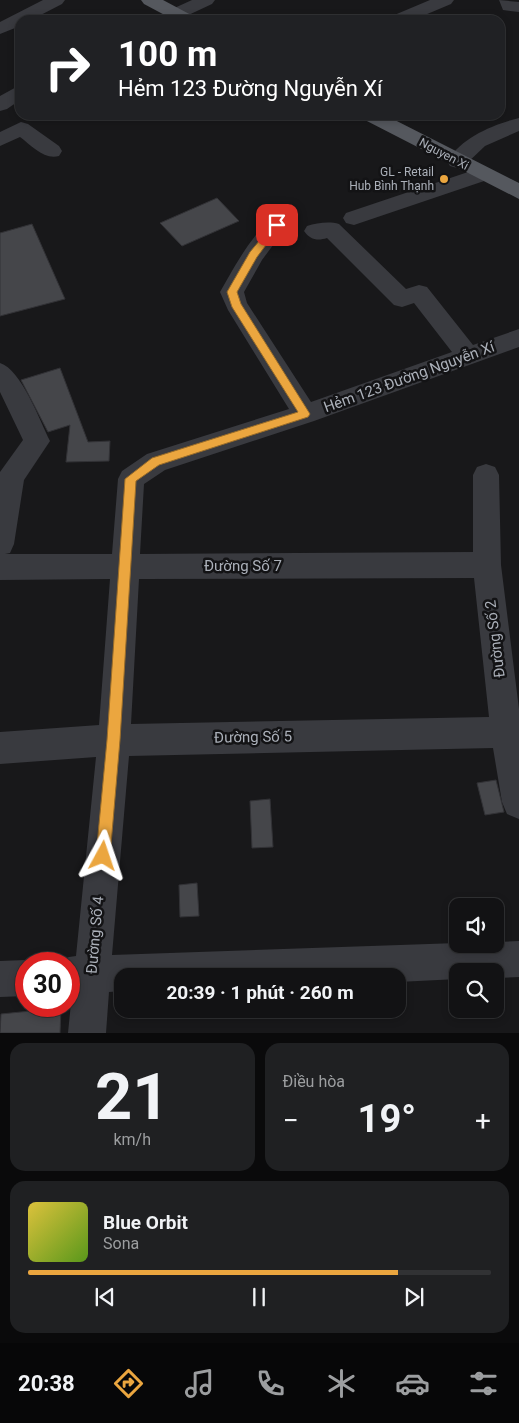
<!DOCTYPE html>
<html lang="vi">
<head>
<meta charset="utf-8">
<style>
  body { margin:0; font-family:Roboto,sans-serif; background:#1f2022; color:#f1f3f6; height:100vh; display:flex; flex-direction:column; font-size:19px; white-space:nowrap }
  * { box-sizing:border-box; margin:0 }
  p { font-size:16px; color:#9c9ea0 }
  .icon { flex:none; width:28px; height:28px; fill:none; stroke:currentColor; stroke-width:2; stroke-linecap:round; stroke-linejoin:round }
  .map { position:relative; height:1033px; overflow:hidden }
  .details { display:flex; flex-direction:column; gap:10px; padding:10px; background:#0a0a0b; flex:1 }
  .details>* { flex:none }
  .top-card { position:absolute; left:15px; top:15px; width:490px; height:105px; border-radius:15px; box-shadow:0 2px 8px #0003,0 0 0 1px #313234; background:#202124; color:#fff; overflow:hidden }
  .fabs { position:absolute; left:449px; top:898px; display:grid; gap:10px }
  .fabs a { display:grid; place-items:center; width:55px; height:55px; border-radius:10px; background:#121214; box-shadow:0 2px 8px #0003,0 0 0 1px #313234; font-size:25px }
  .speed { position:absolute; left:15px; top:952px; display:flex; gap:10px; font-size:25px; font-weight:700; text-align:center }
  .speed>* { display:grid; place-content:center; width:65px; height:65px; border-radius:50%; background:#121214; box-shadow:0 2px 8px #0003,0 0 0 1px #313234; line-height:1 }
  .speed .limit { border:8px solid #d22; background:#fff; color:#111 }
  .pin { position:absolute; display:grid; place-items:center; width:42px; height:42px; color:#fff; margin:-21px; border-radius:10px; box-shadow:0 2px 8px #0006 }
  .me { position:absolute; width:55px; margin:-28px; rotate:5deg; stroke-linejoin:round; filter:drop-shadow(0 0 4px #0008) }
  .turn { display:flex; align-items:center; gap:18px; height:105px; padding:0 20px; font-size:22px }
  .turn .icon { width:65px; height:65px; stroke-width:2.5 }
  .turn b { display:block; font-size:35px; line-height:42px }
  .big { font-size:38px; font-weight:700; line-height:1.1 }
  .details .tile { flex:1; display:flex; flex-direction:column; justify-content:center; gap:8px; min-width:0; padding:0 18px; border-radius:15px; background:#1f2022 }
  .details .dial { align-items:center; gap:0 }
  .dial b { font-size:65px; line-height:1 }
  .song { display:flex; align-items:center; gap:15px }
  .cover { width:60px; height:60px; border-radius:8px; background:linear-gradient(135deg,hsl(50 70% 55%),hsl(90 70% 35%)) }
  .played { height:5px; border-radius:2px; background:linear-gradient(90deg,#eba63f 80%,#313234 80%) }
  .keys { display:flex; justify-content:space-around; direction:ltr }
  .heat { display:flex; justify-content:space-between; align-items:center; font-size:28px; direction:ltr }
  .details .tiles { flex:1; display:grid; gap:10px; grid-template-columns:1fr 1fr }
  .tile:last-child { grid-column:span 2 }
  .trip { position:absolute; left:114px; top:968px; width:292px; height:50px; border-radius:15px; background:#121214; box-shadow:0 2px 8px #0003,0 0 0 1px #313234; font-weight:700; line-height:50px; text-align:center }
  .dock { display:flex; height:80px; justify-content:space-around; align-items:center; background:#070708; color:#9c9ea0 }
  .dock .icon { width:35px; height:35px }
  .dock .on { color:#eba63f }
  .dock b { font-size:22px; color:#f1f3f6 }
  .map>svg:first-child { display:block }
</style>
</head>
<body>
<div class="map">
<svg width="519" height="1033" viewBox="0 0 519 1033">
  <rect width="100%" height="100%" fill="#18181a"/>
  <path fill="#45464a" stroke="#323236" d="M217,198L239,221L182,246L160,223Z
    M32,224L65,299L0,316V233Z
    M60,368L88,442L110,441L109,461L66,462L70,425L48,432L21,380Z
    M496,780L504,812L485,815L477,783Z
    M270,799L273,847L252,848L250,801Z
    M197,883L199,916L180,917L179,885Z
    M61,1008L60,1033H0L1,1014Z"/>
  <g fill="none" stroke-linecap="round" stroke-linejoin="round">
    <path fill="#393a3f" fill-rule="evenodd" d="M43,0H65L62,4L31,20H20V26L0,34V22Z
      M192,0H215L212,4L182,18H170L167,14L170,10Z
      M430,0H454L451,4L413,20H389L392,16Z
      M499,0L519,2V12L503,10Z
      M20,85V100L7,109L0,111V96Z
      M519,118V131L485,146L464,166L457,168L450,166L447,161C463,137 492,125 519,118Z
      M21,122L28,124L59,146L62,151L59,156C44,160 32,146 20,137L0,146V132Z
      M483,167L490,169L493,174L490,179L354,225L346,223L343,218L346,213Z
      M277,218L285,220L288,225L262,260L244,292L247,303L311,402L452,352L414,303L402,307L394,305L327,238C318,241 310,240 304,231L307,226C317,223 329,221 339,224L406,289L419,285L427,287L473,345L519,329V347L314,421L165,470L144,484L140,554L473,552V475L477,467L486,464L495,467L499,475L501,565L519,709V819L507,814L502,802L493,748L129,756L112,955L458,943L495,944V942L519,941V977L495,978V971H458V979L398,982V976H122V991L109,992L106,1033H68L72,993H69V964H55L69,957L76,956L96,757L0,764V732L99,725L110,579L0,580V472L23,440L0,392V363C21,369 40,421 50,441L24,480L14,544L10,553L5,554H112L118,479L122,471L147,454L289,409L228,310L220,292C231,273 257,223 277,218ZM474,578L489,717L131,724L139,579Z
      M26,960L36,964H26V996L0,997V961Z"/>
    <path fill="#55585e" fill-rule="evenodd" d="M141,0H163L193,16L196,20H174L144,4Z
      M360,115H385L519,183V199L363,119Z"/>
  </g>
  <path fill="#eba63f" stroke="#996c29" d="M277,222L281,225L257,257L237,292L241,304L310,414L308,417L159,465L136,481L120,740L110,856L108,862L103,864L98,862L96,856L107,740L125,479L152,458L298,412L232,307L227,292L250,252L274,223Z"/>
  <circle fill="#eba63f" stroke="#131315" stroke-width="2" cx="444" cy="179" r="5"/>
  <g text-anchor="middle" stroke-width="5" stroke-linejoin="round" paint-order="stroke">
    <g font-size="12" fill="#abb0b9" stroke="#131315">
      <text transform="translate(444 154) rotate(28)" y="4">Nguyen Xi</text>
    </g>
    <g font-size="12" fill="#abb0b9" stroke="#131315" text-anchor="end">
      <text x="434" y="176">GL - Retail<tspan x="434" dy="14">Hub Bình Thạnh</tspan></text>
    </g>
    <g font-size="15" fill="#abb0b9" stroke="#131315">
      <text transform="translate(409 377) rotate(-20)" y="5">Hẻm 123 Đường Nguyễn Xí</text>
      <text x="243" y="571">Đường Số 7</text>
      <text transform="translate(495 639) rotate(-97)" y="5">Đường Số 2</text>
      <text transform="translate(253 737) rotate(-1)" y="5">Đường Số 5</text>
      <text transform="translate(95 935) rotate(-85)" y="5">Đường Số 4</text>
    </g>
  </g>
</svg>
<div class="fabs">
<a><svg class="icon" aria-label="sound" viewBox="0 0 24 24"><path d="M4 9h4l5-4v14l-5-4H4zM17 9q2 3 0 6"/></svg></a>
<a><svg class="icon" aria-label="search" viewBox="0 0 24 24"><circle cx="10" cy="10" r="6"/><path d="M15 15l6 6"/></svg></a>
</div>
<div class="speed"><div class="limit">30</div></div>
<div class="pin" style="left:277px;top:225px;background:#d93025"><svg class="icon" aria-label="arrive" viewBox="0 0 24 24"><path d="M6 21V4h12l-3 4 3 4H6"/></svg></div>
<svg class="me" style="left:103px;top:856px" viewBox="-20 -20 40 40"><path d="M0-17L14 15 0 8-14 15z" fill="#eba63f" stroke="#fff" stroke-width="4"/></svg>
<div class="trip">20:39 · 1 phút · 260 m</div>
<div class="top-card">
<div class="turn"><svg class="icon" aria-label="right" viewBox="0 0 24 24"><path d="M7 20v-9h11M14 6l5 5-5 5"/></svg><div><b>100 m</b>Hẻm 123 Đường Nguyễn Xí</div></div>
</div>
</div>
<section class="details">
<div class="tiles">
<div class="tile dial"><b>21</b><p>km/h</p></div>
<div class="tile"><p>Điều hòa</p>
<div class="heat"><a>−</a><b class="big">19°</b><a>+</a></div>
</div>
<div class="tile">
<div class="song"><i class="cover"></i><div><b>Blue Orbit</b><p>Sona</p></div></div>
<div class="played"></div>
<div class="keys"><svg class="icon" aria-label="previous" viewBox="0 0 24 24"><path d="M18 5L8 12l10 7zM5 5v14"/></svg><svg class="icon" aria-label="pause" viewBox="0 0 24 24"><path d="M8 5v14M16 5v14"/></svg><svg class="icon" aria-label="next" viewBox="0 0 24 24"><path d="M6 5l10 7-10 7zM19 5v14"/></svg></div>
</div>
</div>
</section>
<nav class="dock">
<b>20:38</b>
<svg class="icon on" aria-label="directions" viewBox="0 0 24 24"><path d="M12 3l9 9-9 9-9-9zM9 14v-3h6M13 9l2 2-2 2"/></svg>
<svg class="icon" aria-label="music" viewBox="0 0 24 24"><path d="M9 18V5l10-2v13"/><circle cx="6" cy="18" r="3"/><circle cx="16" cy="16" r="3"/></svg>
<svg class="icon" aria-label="phone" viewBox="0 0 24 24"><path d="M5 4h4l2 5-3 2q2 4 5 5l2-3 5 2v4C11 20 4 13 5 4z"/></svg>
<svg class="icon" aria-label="climate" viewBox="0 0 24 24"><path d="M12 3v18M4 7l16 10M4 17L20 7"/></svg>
<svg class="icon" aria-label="car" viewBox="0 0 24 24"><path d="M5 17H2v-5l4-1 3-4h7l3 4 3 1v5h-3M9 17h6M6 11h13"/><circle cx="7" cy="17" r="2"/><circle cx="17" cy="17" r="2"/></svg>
<svg class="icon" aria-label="filters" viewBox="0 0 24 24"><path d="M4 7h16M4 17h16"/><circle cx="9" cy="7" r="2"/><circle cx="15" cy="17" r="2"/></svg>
</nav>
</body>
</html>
